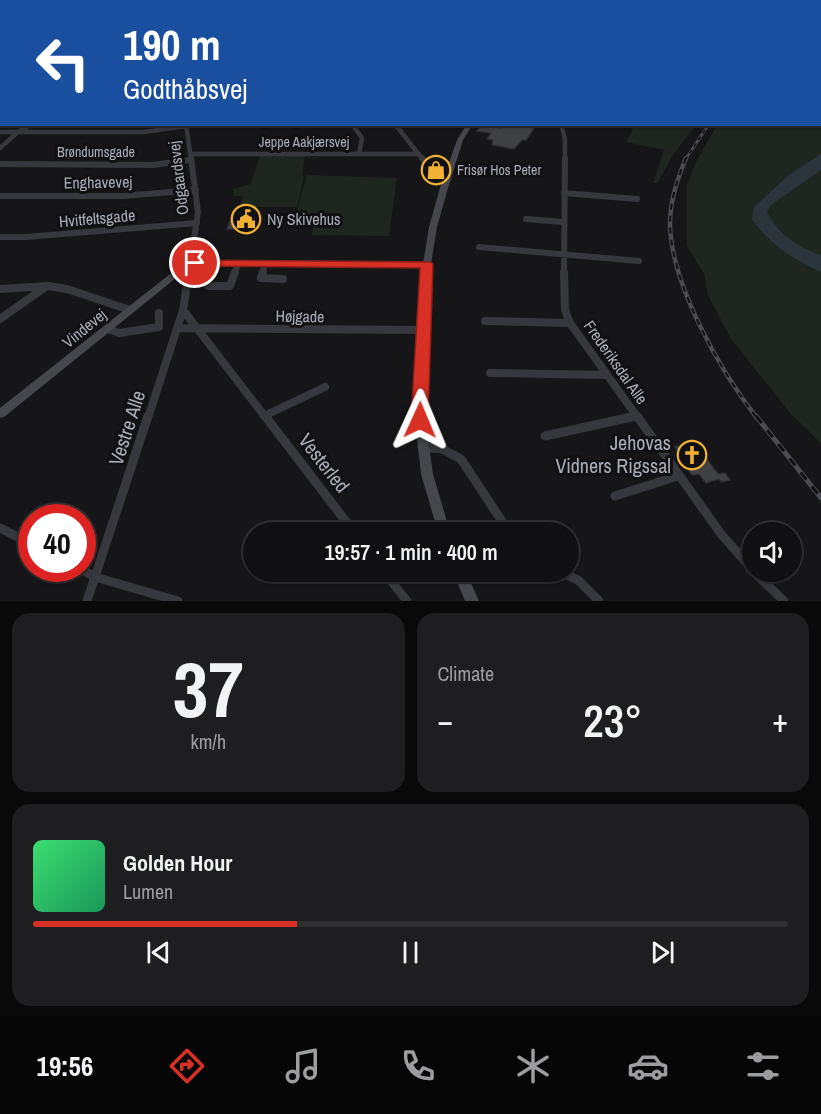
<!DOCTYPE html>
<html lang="en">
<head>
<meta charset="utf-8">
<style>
  body { margin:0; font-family:"Archivo Narrow",sans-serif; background:#1e1e20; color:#f1f3f6; height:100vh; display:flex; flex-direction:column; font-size:22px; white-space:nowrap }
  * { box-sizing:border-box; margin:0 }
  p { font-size:20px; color:#9c9d9f }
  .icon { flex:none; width:33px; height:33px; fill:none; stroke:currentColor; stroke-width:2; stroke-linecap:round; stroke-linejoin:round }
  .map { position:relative; height:601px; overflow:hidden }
  .panel { display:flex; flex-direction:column; gap:12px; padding:12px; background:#09090a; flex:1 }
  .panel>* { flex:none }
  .top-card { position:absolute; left:0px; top:0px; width:822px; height:126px; box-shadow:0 2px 4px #0004,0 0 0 2px #303032; background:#1a4fa0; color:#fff; overflow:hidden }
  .tools { position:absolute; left:742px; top:522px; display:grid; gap:12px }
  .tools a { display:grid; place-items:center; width:60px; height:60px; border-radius:50%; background:#101012; box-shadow:0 2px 4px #0004,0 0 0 2px #303032; font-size:30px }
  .speed { position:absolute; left:18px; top:504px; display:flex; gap:12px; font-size:30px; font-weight:700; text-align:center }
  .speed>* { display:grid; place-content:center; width:78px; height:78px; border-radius:50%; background:#101012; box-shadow:0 2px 4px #0004,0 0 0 2px #303032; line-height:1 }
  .speed .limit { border:9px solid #d22; background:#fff; color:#111 }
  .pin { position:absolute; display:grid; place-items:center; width:51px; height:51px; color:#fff; margin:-26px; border:3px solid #fff; border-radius:50%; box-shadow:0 2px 6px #0007 }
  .me { position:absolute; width:66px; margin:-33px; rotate:1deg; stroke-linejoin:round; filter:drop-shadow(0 0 4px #0008) }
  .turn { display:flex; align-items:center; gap:21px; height:126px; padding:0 24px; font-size:27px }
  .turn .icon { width:78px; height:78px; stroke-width:2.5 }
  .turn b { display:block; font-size:42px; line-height:51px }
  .big { font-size:45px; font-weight:600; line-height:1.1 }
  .panel .card { flex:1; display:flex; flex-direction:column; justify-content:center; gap:9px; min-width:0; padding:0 21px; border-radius:18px; background:#1e1e20 }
  .panel .dial { align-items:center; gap:0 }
  .dial b { font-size:78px; line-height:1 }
  .song { display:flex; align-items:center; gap:18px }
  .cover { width:72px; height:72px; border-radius:9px; background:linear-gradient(135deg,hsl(140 70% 55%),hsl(150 70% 35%)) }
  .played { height:6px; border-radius:3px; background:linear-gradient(90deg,#d93025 35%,#303032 35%) }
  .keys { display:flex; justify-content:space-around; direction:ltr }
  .heat { display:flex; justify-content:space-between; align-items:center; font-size:33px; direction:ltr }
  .panel .tiles { flex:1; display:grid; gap:12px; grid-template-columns:1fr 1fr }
  .card:last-child { grid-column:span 2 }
  .trip { position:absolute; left:243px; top:522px; width:336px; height:60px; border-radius:30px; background:#101012; box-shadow:0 2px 4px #0004,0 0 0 2px #303032; font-weight:600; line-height:60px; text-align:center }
  .dock { display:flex; height:96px; justify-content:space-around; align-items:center; background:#060607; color:#9c9d9f }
  .dock .icon { width:42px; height:42px }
  .dock .on { color:#d93025 }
  .dock b { font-size:27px; color:#f1f3f6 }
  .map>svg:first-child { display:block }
</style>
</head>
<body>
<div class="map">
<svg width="821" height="601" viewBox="0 0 821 601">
  <rect width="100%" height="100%" fill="#161618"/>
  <path fill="#1e261f" d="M821,104V443L791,414L731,339L708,295L704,274L687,246V185L697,160L717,125L820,124Z
    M635,125H696L672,156L658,183H653L664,150L626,142Z
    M260,156H305L302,175L304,177L297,207H240L243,196H234L233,189L251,184Z
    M307,175L397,178L389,236L312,235L313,227L293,226Z"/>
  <path fill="#2c353c" d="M821,154V170L771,205L767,212C779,235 797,247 821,255V272C794,260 769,244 752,219L754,207L789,175Z"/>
  <path fill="#404145" stroke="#303034" stroke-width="1.5" d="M504,124H537L526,140H522L514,149L492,145L493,140L487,139L491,133L477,131L482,125L502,128Z
    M235,209H244L237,229H227Z
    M694,442L718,474L725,473L730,480L721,482L719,479L706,483L699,474L692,475L684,464L688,463L675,447Z"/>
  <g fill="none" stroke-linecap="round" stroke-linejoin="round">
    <path stroke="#37383d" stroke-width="4" d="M311,0L373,2
      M486,0L488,2
      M493,0L523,2
      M35,2L46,0
      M382,2L416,0
      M0,9L2,7"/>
    <path stroke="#37383d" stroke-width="4.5" d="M186,124L191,160
      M352,124L362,138L359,154
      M395,124L423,160
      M561,124L565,139V160
      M0,132H144L186,126
      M0,148L18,132L32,124
      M190,154H419"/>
    <path stroke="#37383d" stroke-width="6" d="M422,158L433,172L448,176
      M0,164L152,165L191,160
      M564,193L637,199
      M0,196H123L196,190
      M526,219L564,222
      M0,237H26L197,223
      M479,247L639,261
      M190,263L427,264
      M189,273L198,212L191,158
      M235,273L238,264
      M262,273L265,264
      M564,273L565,158"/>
    <path stroke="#37383d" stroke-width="8" d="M263,272L261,278L283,279
      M564,272L565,310L570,323L638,418
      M208,286H230L235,272
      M0,289L48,286L67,289L130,310
      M183,310L266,418
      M0,319L47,286
      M485,321L570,323
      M177,328L423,330
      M108,329L119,333L159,327V313
      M490,373L606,375
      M264,416L325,387
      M148,418L183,310L189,272
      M629,418L636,416"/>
    <path stroke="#37383d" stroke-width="9" d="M265,416L354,532
      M637,416L721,534L753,570
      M545,436L636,416
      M422,447L442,449L461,459L509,532
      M615,496L678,476
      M0,528L32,544
      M79,568L95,577L178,601
      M384,572L407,601
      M561,572L578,580L599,601
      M754,572L784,601
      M87,601L148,416"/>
    <path fill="#45474d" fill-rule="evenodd" d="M414,0H418V2H414Z
      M628,0H668L669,1L640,2Z
      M820,2H821V4H820Z
      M467,124H473L463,140L448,188L437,227L431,264L425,420L433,474L450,532H438L421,474L415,420L423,264L429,227L440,188L457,140Z
      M189,267L192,268L193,270L192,272L176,278L4,417L0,418V408L170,274Z
      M453,572H466L479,601H465Z"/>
    <g stroke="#4a4c52" stroke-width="3">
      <path id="rail-far2" d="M685,160L709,124"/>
    </g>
    <g stroke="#4a4c52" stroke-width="4.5">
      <path id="rail-far1" d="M686,158C677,180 670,201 670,224C671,284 720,371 757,418"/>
    </g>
    <g stroke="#4a4c52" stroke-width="5">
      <path id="rail" d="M756,416L821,498"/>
    </g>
    <use href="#rail-far2" stroke="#111113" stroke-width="1.5" stroke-dasharray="4" stroke-linecap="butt"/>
    <use href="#rail-far1" stroke="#111113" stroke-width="2" stroke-dasharray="6" stroke-linecap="butt"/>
    <use href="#rail" stroke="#111113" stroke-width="3" stroke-dasharray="9" stroke-linecap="butt"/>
    <path stroke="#45474d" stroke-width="4.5" d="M667,1L691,2"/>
  </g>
  <path fill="#d93025" stroke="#8d1f18" stroke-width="1.5" d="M195,260L431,262L433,264L428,420L426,425L420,427L414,425L411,420L420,268L190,266L188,263L190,261Z"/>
  <defs>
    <g id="shop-ring" transform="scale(1.5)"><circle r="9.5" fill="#111113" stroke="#f2b134" stroke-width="1.5"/><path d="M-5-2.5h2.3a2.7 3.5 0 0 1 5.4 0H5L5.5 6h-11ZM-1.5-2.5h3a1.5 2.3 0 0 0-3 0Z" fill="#f2b134"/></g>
    <g id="civic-ring" transform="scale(1.5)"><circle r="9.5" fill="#111113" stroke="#f2b134" stroke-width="1.5"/><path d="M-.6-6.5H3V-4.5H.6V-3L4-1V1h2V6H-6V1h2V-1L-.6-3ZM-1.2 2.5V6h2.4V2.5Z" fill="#f2b134"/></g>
    <g id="church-ring" transform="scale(1.5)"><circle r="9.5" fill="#111113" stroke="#f2b134" stroke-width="1.5"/><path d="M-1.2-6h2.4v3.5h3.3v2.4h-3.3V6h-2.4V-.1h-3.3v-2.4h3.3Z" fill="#f2b134"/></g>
  </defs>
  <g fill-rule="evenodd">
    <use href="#shop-ring" x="436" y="170"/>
    <use href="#civic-ring" x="246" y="219"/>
    <use href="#church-ring" x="692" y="455"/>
  </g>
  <g text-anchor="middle" stroke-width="6" stroke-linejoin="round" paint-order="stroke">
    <g font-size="14" fill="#a8adb8" stroke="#111113">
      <text x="304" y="147">Jeppe Aakjærsvej</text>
      <text x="96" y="157">Brøndumsgade</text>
    </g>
    <g font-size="14" fill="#a8adb8" stroke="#111113" text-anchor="start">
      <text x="457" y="175">Frisør Hos Peter</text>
    </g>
    <g font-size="16" fill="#a8adb8" stroke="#111113">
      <text transform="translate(178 178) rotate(-97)" y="6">Odgaardsvej</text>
      <text transform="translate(98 182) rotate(-1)" y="6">Enghavevej</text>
      <text transform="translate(97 218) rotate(-5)" y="6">Hvitfeltsgade</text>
      <text transform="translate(300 316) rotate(1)" y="6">Højgade</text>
      <text transform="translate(84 328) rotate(-39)" y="6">Vindevej</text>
      <text transform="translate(616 362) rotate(55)" y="6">Frederiksdal Alle</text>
    </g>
    <g font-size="16" fill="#a8adb8" stroke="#111113" text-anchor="start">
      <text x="267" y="225">Ny Skivehus</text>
    </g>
    <g font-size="20" fill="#a8adb8" stroke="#111113">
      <text transform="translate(127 428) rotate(-72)" y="7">Vestre Alle</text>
      <text transform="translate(324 463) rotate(52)" y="7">Vesterled</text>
    </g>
    <g font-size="20" fill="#a8adb8" stroke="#111113" text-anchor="end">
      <text x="671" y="450">Jehovas<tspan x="671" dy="23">Vidners Rigssal</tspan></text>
    </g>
  </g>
</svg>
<div class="tools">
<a><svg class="icon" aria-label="sound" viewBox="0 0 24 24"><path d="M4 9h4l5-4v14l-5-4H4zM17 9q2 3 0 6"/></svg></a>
</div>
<div class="speed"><div class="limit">40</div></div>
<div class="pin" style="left:195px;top:263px;background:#d93025"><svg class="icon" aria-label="arrive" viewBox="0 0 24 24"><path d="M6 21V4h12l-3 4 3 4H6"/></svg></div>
<svg class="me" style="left:420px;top:420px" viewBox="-20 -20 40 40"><path d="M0-17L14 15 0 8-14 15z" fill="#d93025" stroke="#fff" stroke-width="4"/></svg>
<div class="trip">19:57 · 1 min · 400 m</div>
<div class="top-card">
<div class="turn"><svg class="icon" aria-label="left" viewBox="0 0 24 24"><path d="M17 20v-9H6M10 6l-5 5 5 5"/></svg><div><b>190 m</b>Godthåbsvej</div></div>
</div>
</div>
<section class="panel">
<div class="tiles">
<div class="card dial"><b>37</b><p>km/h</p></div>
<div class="card"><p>Climate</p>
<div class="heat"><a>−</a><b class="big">23°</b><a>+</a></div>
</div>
<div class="card">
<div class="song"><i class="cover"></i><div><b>Golden Hour</b><p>Lumen</p></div></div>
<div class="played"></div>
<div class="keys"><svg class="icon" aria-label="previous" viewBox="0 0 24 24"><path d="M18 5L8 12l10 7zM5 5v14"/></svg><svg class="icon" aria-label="pause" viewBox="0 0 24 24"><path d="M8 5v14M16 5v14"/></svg><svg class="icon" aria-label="next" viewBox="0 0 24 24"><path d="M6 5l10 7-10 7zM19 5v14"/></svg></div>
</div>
</div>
</section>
<nav class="dock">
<b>19:56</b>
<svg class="icon on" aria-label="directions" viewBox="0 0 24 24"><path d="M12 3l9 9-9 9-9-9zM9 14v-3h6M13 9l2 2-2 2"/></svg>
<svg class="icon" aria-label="music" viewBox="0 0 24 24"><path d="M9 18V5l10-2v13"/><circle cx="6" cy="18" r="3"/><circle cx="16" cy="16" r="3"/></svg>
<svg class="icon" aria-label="phone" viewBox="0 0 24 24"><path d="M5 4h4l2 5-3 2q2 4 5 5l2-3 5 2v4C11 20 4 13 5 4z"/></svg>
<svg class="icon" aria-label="climate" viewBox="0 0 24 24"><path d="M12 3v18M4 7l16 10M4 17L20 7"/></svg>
<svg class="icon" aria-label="car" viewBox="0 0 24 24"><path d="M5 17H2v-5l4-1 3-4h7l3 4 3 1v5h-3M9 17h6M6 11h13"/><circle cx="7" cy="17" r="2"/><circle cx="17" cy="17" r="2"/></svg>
<svg class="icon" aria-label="filters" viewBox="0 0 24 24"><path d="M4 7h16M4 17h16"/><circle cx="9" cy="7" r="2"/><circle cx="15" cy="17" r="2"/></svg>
</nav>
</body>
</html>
